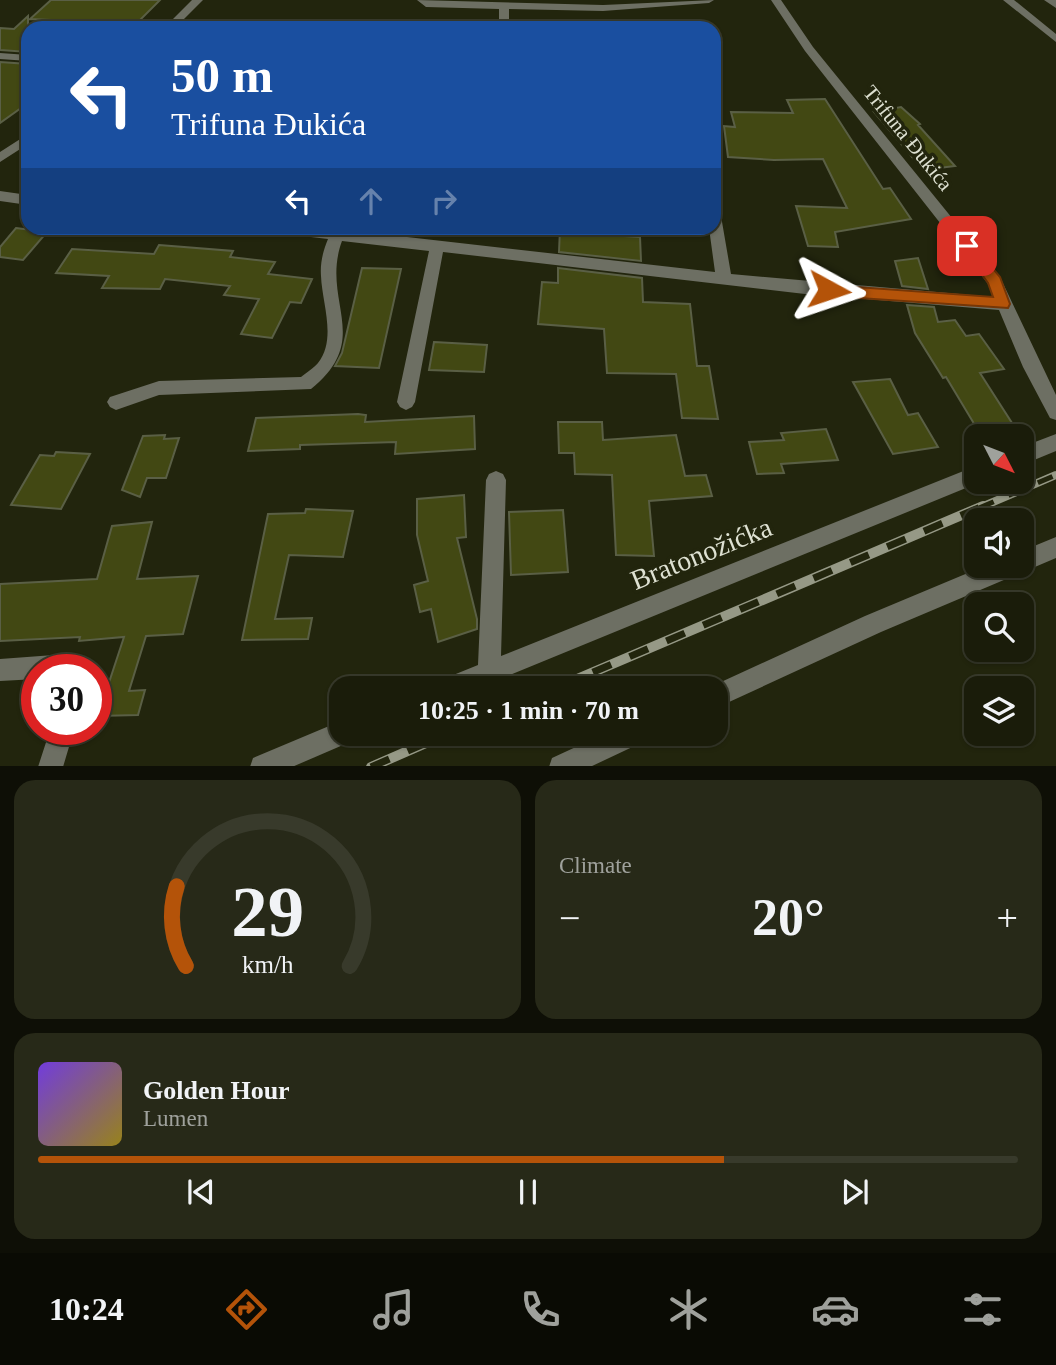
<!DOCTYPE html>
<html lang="en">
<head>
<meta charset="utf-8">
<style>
  body { margin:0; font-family:"Times New Roman",serif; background:#272918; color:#f1f3f6; height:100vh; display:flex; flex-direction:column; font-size:26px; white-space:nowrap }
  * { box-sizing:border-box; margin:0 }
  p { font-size:23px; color:#9fa19c }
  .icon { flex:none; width:38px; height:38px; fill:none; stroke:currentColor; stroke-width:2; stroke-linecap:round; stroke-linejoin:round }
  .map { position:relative; height:766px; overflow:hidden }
  .sheet { display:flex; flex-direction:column; gap:14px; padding:14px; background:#0e0f06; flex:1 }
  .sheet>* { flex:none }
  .top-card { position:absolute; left:21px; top:21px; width:700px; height:214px; border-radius:21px; box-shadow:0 2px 5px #0004,0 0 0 2px #383a2b; background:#1a4fa0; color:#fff; overflow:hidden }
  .needle { width:46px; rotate:132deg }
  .tools { position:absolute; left:964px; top:424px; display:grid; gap:14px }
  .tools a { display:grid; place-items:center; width:70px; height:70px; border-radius:14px; background:#1a1c0a; box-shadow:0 2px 5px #0004,0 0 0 2px #383a2b; font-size:35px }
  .speed { position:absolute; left:21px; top:654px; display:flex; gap:14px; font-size:35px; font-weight:700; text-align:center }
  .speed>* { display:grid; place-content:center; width:91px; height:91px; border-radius:50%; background:#1a1c0a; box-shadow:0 2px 5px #0004,0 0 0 2px #383a2b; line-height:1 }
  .speed .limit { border:10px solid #d22; background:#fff; color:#111 }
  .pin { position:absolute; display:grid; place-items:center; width:60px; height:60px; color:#fff; margin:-30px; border-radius:14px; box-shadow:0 4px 10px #0006 }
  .me { position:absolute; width:77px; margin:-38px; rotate:95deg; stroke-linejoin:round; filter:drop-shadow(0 0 5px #0008) }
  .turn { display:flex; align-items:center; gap:24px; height:147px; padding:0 35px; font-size:32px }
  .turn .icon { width:91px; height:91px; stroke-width:2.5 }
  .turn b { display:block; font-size:49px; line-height:60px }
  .lanes { display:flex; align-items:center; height:66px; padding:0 35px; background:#0003; justify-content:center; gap:35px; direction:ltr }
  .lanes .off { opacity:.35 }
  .big { font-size:52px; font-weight:700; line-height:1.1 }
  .sheet .card { flex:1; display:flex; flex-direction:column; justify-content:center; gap:10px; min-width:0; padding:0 24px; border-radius:21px; background:#272918 }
  .sheet .dial { align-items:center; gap:0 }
  .dial svg { height:182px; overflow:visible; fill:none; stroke:#383a2b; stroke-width:7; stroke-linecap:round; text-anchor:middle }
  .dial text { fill:#f1f3f6; stroke:none }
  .song { display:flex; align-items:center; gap:21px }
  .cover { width:84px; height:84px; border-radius:10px; background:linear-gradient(135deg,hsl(260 70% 55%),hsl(50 70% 35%)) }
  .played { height:7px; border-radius:4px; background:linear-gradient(90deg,#b45309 70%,#383a2b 70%) }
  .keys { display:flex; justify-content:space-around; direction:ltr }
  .heat { display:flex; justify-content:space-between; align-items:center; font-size:38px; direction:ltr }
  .sheet .tiles { flex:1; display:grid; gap:14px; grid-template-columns:1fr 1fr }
  .card:last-child { grid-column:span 2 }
  .trip { position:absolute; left:329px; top:676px; width:399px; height:70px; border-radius:21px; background:#1a1c0a; box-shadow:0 2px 5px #0004,0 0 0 2px #383a2b; font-weight:700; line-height:70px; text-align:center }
  .tabs { display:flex; height:112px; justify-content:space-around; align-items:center; background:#0a0b04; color:#9fa19c }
  .tabs .icon { width:49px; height:49px }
  .tabs .selected { color:#b45309 }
  .tabs b { font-size:32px; color:#f1f3f6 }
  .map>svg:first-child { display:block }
</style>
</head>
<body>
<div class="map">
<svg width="1056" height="767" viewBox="0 0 1056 767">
  <rect width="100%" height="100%" fill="#22250d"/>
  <path fill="#424813" stroke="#5a5f45" stroke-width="2" d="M51,0H160L136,24L30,19Z
    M28,16V52L0,50V28L14,29Z
    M0,62L28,64V103L0,123Z
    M825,99L883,189L890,188L911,219L835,232L838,247L808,246L796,206L847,208L823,159L774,160L728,157L724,126L735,127L731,112L793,113L787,100Z
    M901,107L920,124L918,125L955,166L923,170L874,112Z
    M16,228L47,232L23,260L0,257V247Z
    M560,228H592V234L640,237L641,261L559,252Z
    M159,245L233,251L230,257L275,262L268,274L312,279L301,303L290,302L272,338L241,334L259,299L224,295L230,286L165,279L160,289L102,288L109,276L56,273L72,249L154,254Z
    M918,258L928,289L902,286L895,261Z
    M362,268L401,269L379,368L335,366L342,353Z
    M558,268L642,278L643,302L690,304L697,366H709L718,419L682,418L676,374L607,373L604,329L538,324L542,282L558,283Z
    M907,305L934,307L938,322L955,320L966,336L979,334L1004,369L980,373L1012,423L976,427L946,377L943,378L915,333Z
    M434,342L487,345L484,372L429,370Z
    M890,379L908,415L918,413L938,447L893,454L853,382Z
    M358,414L366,415L365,422L474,416L475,449L395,454L396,442L300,445V449L248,451L256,418Z
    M558,422H602L603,440L676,435L685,476L706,475L712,496L649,501L654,556L616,555L612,475L575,474L574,453H559Z
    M826,429L838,460L781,464L784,473L757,474L749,442L784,440L781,433Z
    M165,435L164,439L179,438L166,478H147L140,497L122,490L143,436Z
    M56,452L90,454L61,509L11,505L40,455L54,456Z
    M464,495L466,537L457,538L477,619V629L438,642L431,609L420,612L414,585L428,581L417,535V499Z
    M306,509L353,511L343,557L289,555L275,619L312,618L308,639L242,640L268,514L305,513Z
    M563,510L568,572L511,575L509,512Z
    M152,522L137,579L198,576L183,634L146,636L129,691L145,690L138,715L98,716L124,637L79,641L80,637L0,641V584L97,579L112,526Z"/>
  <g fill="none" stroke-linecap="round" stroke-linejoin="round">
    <path fill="#6d6f63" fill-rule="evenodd" d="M192,0H203L175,28H164Z
      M417,0L603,5L714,0L709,3L603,11L509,9V28H499V9L426,7Z
      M771,0H781L813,47L1000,277L1056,395V420L1050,418L1023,367L999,310L805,294L443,252L415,402L412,407L406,410L400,407L397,402L429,251L342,241C320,301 374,338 311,389L159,395L116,410L110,407L107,402L110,397L159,381L301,377C307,372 314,368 318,363C337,339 322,303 321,276C320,263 323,251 328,239L277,233L270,228L337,229L715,272L709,228H714V211L721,216L731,274L994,297L988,284L805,51Z
      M1003,0H1014L1056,34V42Z
      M1044,0H1056V8Z
      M0,53L28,55V61L0,59Z
      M28,134V144L0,162V152Z
      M0,191L28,195V205L0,201Z
      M1056,434V451L1022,465V447Z
      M976,466V481H983L478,688H437L441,680L478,665L486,480L489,474L496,471L503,474L506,480L501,656Z
      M1056,537V558L881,632L716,708V688H708L865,616L987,565H1022V551Z
      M54,655L62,658L68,670H37V679L0,681V659Z
      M341,721V733H353L350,742L292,767H250L253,758Z
      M50,730H74L63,767H38Z
      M606,733H646L643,742L590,767H549L552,758Z"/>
    <g stroke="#969986" stroke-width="8">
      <path id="rail-far1" d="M979,508L1056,475"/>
    </g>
    <g stroke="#969986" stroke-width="10">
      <path id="rail" d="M556,688L983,506
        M371,767L449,733"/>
    </g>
    <use href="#rail-far1" stroke="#22250d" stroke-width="5" stroke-dasharray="16" stroke-linecap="butt"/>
    <use href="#rail" stroke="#22250d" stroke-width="7" stroke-dasharray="20" stroke-linecap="butt"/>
  </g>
  <path fill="#b45309" stroke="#753606" stroke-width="2" d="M967,241L972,243L1000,277L1010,304L1008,308L829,296L821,290L829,285L993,297L988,283L961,246Z"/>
  <g text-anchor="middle" stroke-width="7" stroke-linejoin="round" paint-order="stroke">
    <g font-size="21" fill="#dee1d2" stroke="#22250d">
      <text transform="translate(908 138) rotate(51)" y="7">Trifuna Đukića</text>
    </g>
    <g font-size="28" fill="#dee1d2" stroke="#22250d">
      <text transform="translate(701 553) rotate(-22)" y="10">Bratonožićka</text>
    </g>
  </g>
</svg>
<div class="tools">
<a><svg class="needle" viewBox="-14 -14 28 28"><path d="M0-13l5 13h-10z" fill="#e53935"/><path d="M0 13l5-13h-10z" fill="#9fa19c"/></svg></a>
<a><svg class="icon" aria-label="sound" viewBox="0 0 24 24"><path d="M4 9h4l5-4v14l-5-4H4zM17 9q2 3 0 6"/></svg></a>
<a><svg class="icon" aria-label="search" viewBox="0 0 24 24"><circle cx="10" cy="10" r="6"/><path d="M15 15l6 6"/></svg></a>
<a><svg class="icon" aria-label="layers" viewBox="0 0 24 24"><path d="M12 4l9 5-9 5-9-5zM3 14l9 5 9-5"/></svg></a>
</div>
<div class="speed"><div class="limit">30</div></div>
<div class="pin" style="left:967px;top:246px;background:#d93025"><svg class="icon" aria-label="arrive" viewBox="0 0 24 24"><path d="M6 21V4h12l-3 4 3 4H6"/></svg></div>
<svg class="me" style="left:829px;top:290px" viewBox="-20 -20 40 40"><path d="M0-17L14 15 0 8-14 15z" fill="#b45309" stroke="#fff" stroke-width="4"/></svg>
<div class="trip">10:25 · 1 min · 70 m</div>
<div class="top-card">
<div class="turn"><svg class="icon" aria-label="left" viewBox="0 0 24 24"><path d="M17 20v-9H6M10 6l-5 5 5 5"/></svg><div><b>50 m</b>Trifuna Đukića</div></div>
<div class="lanes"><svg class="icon" aria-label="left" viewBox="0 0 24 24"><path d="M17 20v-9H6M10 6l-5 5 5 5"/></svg><svg class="icon off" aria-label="ahead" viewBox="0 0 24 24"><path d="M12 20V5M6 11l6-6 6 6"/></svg><svg class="icon off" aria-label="right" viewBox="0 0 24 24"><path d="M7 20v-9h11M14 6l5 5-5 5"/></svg></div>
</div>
</div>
<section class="sheet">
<div class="tiles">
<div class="card dial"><svg viewBox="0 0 100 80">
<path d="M14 69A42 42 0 1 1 86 69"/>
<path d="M14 69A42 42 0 0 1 10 34" stroke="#b45309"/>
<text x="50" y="56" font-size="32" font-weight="700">29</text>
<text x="50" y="72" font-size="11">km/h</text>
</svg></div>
<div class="card"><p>Climate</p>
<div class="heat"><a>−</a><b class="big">20°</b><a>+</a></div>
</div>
<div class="card">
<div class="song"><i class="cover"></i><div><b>Golden Hour</b><p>Lumen</p></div></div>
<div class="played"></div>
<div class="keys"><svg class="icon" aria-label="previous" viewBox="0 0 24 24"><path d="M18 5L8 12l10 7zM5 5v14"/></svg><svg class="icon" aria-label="pause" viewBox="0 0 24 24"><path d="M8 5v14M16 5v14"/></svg><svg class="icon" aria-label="next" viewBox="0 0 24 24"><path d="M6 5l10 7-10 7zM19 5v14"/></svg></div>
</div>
</div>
</section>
<nav class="tabs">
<b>10:24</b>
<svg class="icon selected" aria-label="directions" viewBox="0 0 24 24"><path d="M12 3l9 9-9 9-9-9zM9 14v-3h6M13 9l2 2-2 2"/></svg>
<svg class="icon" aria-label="music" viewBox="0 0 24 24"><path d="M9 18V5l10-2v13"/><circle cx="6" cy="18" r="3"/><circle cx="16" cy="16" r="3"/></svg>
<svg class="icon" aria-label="phone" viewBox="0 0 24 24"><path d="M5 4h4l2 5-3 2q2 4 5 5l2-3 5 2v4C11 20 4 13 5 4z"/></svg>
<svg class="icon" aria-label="climate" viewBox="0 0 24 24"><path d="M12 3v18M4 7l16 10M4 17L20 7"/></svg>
<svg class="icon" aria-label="car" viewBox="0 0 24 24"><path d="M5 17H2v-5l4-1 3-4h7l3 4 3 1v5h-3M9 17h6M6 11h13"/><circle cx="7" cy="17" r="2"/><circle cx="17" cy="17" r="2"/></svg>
<svg class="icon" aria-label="filters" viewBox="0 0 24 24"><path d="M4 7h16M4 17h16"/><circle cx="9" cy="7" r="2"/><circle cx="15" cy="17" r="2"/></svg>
</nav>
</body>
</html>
